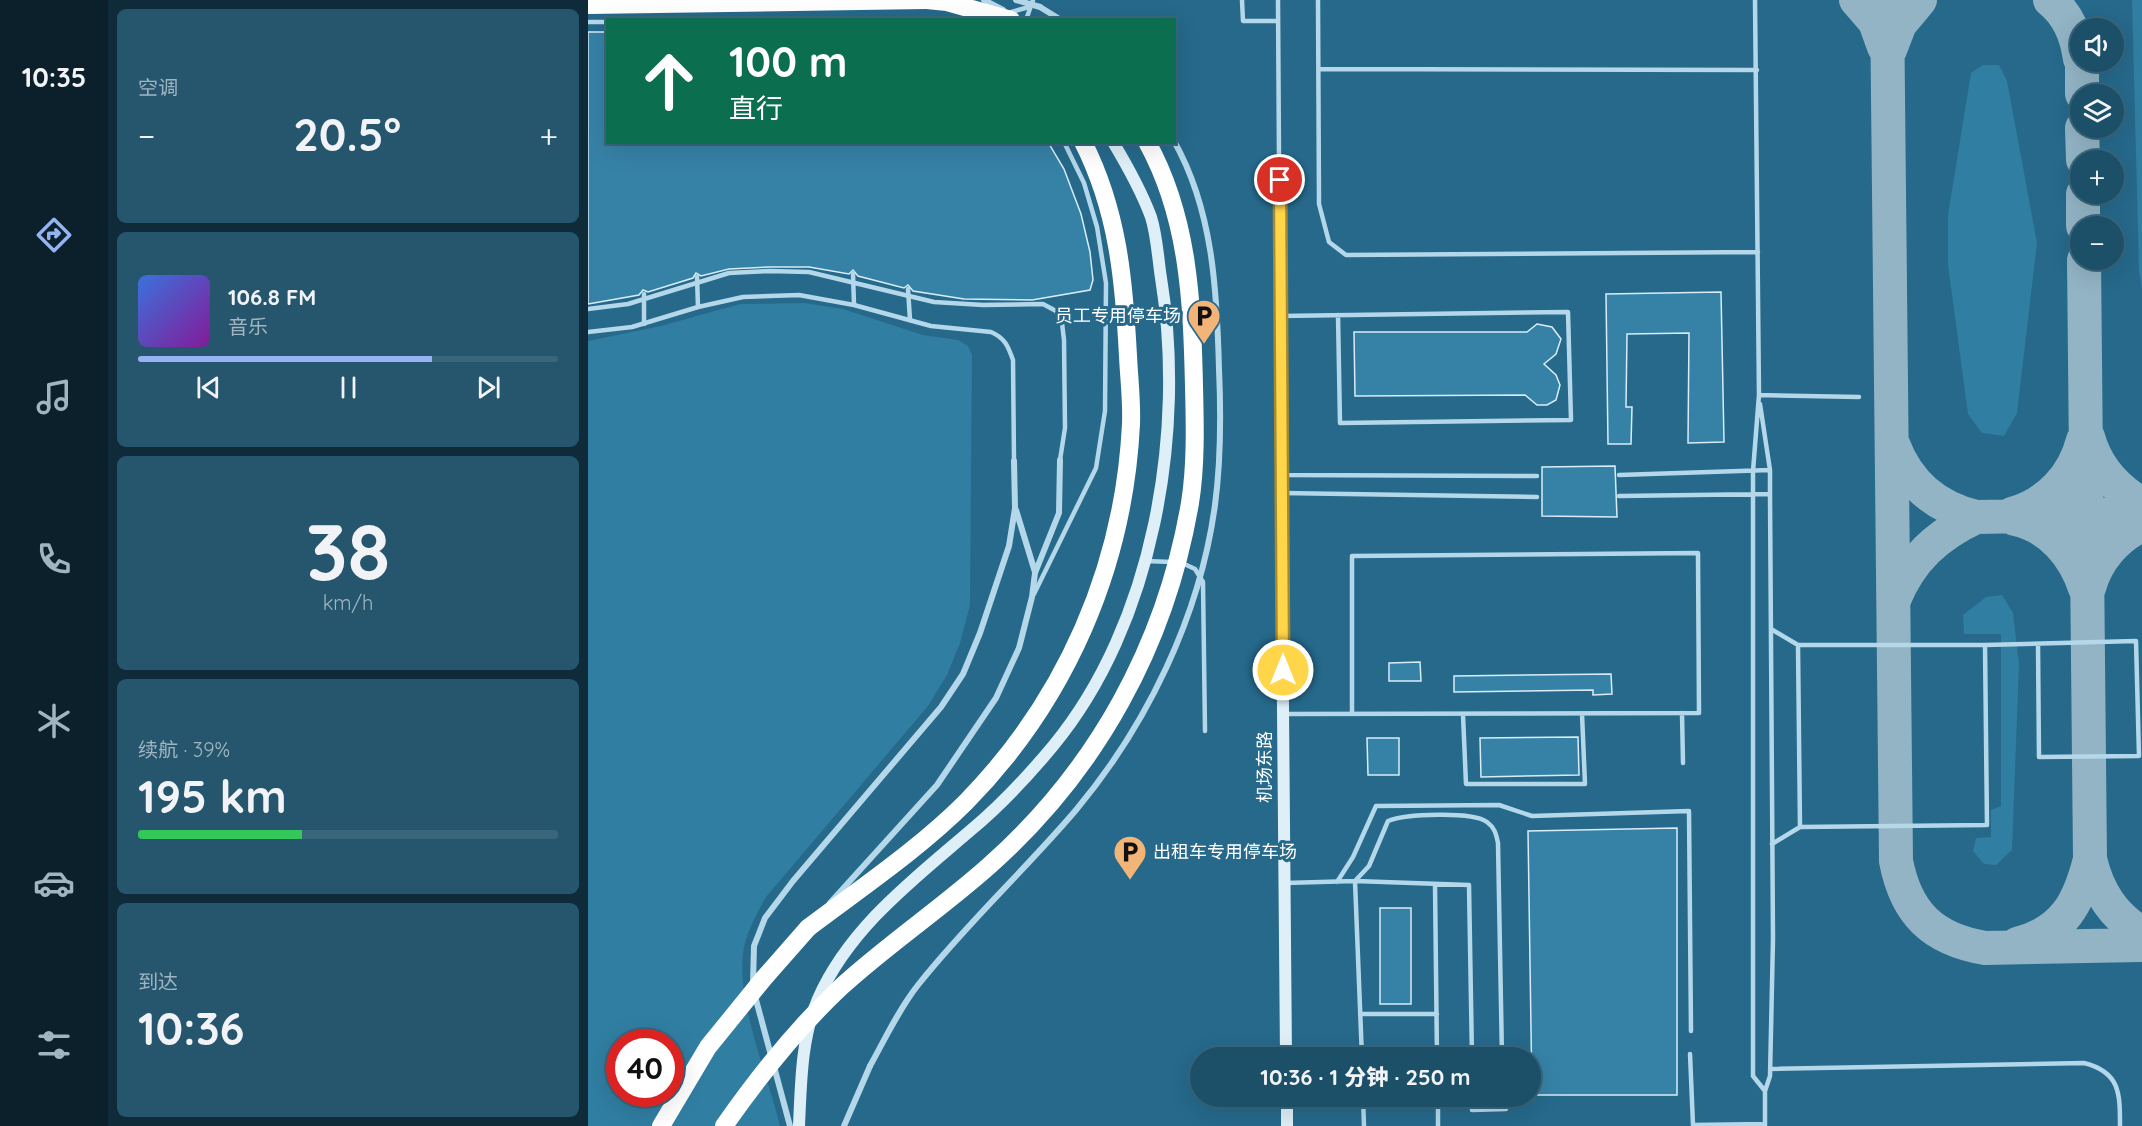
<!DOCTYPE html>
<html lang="zh">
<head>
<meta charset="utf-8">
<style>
  body { margin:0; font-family:Quicksand,"Noto Sans SC",sans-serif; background:#25566e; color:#f1f3f6; height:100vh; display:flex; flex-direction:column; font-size:22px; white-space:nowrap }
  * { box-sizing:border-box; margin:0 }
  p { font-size:20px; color:#a0b5c0 }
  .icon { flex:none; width:33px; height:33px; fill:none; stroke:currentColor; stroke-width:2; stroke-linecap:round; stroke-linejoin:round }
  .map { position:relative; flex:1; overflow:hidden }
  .details { display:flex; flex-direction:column; gap:9px; padding:9px; background:#0f2b39; width:480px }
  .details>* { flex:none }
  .banner { position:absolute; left:18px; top:18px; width:570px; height:126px; border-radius:0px; box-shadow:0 6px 24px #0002,0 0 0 2px #3a667c; background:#0b6e4f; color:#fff; overflow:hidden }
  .buttons { position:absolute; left:1482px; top:18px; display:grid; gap:12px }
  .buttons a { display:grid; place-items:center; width:54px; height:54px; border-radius:50%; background:#1c4f68; box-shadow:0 6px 24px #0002,0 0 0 2px #3a667c; font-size:30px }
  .speed { position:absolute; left:18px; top:1029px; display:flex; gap:12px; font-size:30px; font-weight:700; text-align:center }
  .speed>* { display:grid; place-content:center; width:78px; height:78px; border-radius:50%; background:#1c4f68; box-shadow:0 6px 24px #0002,0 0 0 2px #3a667c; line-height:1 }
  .speed .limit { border:9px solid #d22; background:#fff; color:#111 }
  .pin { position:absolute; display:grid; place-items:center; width:51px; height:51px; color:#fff; margin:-26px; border:3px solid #fff; border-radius:50%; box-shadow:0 2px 6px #0007 }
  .me { position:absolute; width:66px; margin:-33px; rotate:0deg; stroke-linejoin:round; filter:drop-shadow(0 0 4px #0008) }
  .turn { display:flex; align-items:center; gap:21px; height:126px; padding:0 24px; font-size:27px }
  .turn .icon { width:78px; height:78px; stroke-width:2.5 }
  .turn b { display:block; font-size:42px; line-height:51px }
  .big { font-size:45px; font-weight:800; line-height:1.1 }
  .details .card { flex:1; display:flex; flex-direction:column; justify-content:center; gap:9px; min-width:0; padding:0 21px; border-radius:9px; background:#25566e }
  .details .dial { align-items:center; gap:0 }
  .dial b { font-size:78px; line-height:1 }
  .song { display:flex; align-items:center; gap:18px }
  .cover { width:72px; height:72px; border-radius:9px; background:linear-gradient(135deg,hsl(220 70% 55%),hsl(290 70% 35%)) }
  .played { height:6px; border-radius:3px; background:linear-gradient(90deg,#95b2f1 70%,#3a667c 70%) }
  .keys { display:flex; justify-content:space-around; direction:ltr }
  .heat { display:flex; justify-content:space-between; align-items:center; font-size:33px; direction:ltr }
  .charge { height:9px; border-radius:4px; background:linear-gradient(90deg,#34c759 39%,#3a667c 0) }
  .trip { position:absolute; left:602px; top:1047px; width:351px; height:60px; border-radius:30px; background:#1c4f68; box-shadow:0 6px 24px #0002,0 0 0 2px #3a667c; font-weight:800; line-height:60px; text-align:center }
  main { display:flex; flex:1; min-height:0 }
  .dock { display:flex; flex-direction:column; width:108px; justify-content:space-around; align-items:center; background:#0b202a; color:#a0b5c0 }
  .dock .icon { width:42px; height:42px }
  .dock .on { color:#95b2f1 }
  .dock b { font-size:27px; color:#f1f3f6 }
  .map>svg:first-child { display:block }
</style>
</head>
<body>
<main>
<nav class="dock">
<b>10:35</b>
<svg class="icon on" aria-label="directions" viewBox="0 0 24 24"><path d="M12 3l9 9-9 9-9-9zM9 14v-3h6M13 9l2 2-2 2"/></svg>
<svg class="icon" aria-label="music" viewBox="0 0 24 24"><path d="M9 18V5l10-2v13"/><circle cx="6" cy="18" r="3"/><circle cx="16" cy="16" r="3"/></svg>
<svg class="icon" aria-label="phone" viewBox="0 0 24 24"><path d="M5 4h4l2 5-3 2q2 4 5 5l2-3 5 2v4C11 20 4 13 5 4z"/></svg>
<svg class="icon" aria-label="climate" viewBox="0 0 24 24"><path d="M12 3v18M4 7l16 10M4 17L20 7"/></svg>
<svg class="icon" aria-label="car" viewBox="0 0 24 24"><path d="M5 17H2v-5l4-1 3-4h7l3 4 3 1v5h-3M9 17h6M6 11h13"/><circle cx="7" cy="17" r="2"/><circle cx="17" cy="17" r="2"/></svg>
<svg class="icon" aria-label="filters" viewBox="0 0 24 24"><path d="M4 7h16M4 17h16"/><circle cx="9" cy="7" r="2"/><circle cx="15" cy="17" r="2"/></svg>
</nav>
<section class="details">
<div class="card"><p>空调</p>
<div class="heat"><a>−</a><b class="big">20.5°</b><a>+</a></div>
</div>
<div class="card">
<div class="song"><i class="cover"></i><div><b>106.8 FM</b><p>音乐</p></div></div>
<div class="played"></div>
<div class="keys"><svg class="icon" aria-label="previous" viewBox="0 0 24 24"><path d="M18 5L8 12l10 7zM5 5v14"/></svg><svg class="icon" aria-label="pause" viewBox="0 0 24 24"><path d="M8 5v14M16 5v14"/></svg><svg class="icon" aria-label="next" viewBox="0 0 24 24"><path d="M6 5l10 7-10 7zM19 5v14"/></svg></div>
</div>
<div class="card dial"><b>38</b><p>km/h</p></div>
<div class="card"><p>续航 · 39%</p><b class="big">195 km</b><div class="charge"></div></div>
<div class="card"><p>到达</p><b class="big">10:36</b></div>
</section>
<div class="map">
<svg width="1554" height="1126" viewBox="0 0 1554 1126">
  <rect width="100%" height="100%" fill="#26698b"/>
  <path fill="#307ea2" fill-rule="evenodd" d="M1544,0H1554V289L1551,271Z
    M1395,65H1411L1419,81L1449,243L1429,413L1416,436L1394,433L1380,414L1360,265V215L1383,73Z
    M217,303L255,309L335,335L370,340L380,346L384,355L382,605L372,643L359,675L340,706L178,897C170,911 162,926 157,943C144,993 180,1075 192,1126H0V341L73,326L152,304ZM32,1042H82V1094H32Z
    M1414,595L1425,613L1431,664L1424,850L1408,865L1396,864L1385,851L1388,838L1403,837V810L1413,806V634H1376L1375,615L1398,597Z"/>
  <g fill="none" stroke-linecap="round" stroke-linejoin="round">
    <path stroke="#92b4c5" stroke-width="34" d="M1268,0L1287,22L1296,47
      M1299,0L1308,861C1318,913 1344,939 1397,948L1554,945
      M1462,0C1480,14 1489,37 1492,59
      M1302,50L1312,24L1332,0
      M1494,62V94
      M1494,128L1495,160
      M1495,194V226
      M1496,260L1502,859
      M1500,437C1508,467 1528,489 1554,504
      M1305,444C1320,484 1348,507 1388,517L1554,514
      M1424,514C1460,504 1486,476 1495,440
      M1427,519C1463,527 1486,555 1497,588
      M1501,588C1508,561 1528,537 1554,525
      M1306,600C1322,560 1349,535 1388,517
      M1429,944C1476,932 1491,903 1502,859C1510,893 1525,915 1554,934"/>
  </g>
  <path fill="#3682a7" stroke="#d8edf8" stroke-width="1.5" d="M0,32H20V142H460L476,169L493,214L502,252L505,280L502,290L444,300L376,299L325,291L320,285L316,288L270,276L265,270L261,274L221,267H181L141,269L113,276L108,273L105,278L60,292L55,290L51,295L0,304Z
    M1133,292L1136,442L1100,443L1101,333L1039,334L1038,407H1044L1043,444H1020L1018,294Z
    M949,324L964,327L973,339L968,354L956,364L968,375L972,385L968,400L959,405H949L937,395L767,396L766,332H939Z
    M1027,466L1029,517L954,516V467Z
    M832,662L833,681H801V663Z
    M1023,674L1024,694L1005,695V690L866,692V676Z
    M990,737L991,775L893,777L892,738Z
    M779,738H811V775H780Z
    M1089,828V1095H944L940,831Z
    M792,908H823V1004H792Z"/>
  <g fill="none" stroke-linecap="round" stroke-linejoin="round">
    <path stroke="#b4d8ea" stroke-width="4.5" d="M654,0L655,21H690
      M690,0L693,475L949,476
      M730,0L731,204L741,242L758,255L1170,252
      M1167,0L1171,395L1165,471V1076L1177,1091
      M420,13L441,7
      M438,20L445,0
      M0,22H20
      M731,69L1169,70
      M0,309L40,304L141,273L181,271L221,272L346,302L395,305L455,304L468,311L474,323L476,340L477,428L472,460
      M692,316L980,312L983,420L752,423L750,315
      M0,332L44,327L110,307L155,297L211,295L266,305L343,326L403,332C417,338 420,346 425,360L426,461
      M1171,395L1271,397
      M1172,404L1182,470V494L1185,939L1182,1076L1177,1091V1126
      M1031,475L1182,470
      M693,493L949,497
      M1031,496L1182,494
      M557,561L584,562
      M592,562L607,569L615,582L617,731
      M446,594L508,468L517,411L518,283L509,227L496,183L476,142
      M1183,629L1210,645L1212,827L1184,844
      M1210,645H1397L1399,825L1212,827
      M1397,645L1548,641L1551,756L1451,757L1450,644
      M1094,713L1095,763
      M698,714L1111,713L1110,553L764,556V714
      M875,715L878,784H997L994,714
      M749,882L765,857L788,806L911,805L944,816L1101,811L1103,1031
      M697,883L767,881L881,885L884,1058
      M847,884L849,1058
      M772,1014H849
      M1102,1054L1105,1125L1177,1124
      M774,1058L767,881L781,866L800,821C817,814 884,811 899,822C907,828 908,834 910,843L914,1058
      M1182,1069L1496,1063C1532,1072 1532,1093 1532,1126
      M775,1096L776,1126
      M850,1096V1126
      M884,1096V1110L918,1109"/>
    <path stroke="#b4d8ea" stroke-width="6" d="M452,7L473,20
      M428,510L447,572
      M242,903L349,785L408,698L431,648L444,597L447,573L471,513L472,460
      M165,983L166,946L177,918L205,881L353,707L375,674L392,633L421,546L427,508L426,461
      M167,996L202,1126
      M256,1126L282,1066"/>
    <path stroke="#deeff8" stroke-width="12" d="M693,475L698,1058
      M699,1096V1126
      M211,1126C213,1084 213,1038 230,999C261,928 326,879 383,830C413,805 440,776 465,746C566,624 598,431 573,278C570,259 569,236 563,217C553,190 540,167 525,142"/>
    <path stroke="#fff" stroke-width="18" d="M0,5L337,0
      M220,928C273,888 331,849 378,802C478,700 536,567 543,424C544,402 541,378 540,356C536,280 530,211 495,142"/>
    <path stroke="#b4d8ea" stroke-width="4.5" d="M265,274L266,305
      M109,277L110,307
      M320,289L322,320
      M56,294V324"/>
    <path stroke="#b4d8ea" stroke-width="6" d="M396,0L415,10
      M428,0L452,7
      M282,1066C297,1039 311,1009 330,985C379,923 437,870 488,810C559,725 612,616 627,505C633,460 633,414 631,369C629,291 625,210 586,141"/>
    <path stroke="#fff" stroke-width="18" d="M339,0L359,2L423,20
      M73,1126L120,1047L176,978L220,928
      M136,1126C171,1076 208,1029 253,987C300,944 354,908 402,865C509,770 578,644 602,503C608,466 607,425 606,386C604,302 601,218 559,142"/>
  </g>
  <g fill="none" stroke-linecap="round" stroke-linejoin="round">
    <g stroke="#a68a30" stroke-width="15">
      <path id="route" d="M692,180L695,670"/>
    </g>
    <use href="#route" stroke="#ffd54a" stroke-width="10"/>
  </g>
  <defs>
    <g id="parking-pin" transform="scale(1.725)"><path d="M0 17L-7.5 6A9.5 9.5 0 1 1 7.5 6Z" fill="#f3b478" stroke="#26698b"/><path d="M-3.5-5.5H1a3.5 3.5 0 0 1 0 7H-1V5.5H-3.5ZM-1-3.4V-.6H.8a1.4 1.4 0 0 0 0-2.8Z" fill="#111"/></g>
  </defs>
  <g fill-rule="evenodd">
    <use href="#parking-pin" x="616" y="316"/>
    <use href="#parking-pin" x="542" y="852"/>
  </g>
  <g text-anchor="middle" stroke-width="6" stroke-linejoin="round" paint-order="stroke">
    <g font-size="18" fill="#fff" stroke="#26698b" text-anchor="end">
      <text x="593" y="322">员工专用停车场</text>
      <text x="565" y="858" text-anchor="start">出租车专用停车场</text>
    </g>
    <g font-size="18" fill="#fff" stroke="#26698b">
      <text transform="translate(677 767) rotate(-90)" y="6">机场东路</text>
    </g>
  </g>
</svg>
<div class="buttons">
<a><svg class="icon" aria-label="sound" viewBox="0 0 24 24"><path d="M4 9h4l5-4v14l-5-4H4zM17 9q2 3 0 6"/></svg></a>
<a><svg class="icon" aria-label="layers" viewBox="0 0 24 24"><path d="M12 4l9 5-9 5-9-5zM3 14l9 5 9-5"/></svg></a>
<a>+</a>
<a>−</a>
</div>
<div class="speed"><div class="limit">40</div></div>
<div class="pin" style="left:692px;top:180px;background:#d93025"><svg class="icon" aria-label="arrive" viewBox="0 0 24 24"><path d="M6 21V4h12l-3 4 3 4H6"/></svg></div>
<svg class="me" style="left:695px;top:670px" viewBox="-20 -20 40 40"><circle r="17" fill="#ffd54a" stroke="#fff" stroke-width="3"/><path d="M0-11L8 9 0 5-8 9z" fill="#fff"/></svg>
<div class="trip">10:36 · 1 分钟 · 250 m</div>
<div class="banner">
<div class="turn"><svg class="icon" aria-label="ahead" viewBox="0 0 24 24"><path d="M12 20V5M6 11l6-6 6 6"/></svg><div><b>100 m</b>直行</div></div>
</div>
</div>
</main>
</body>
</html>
